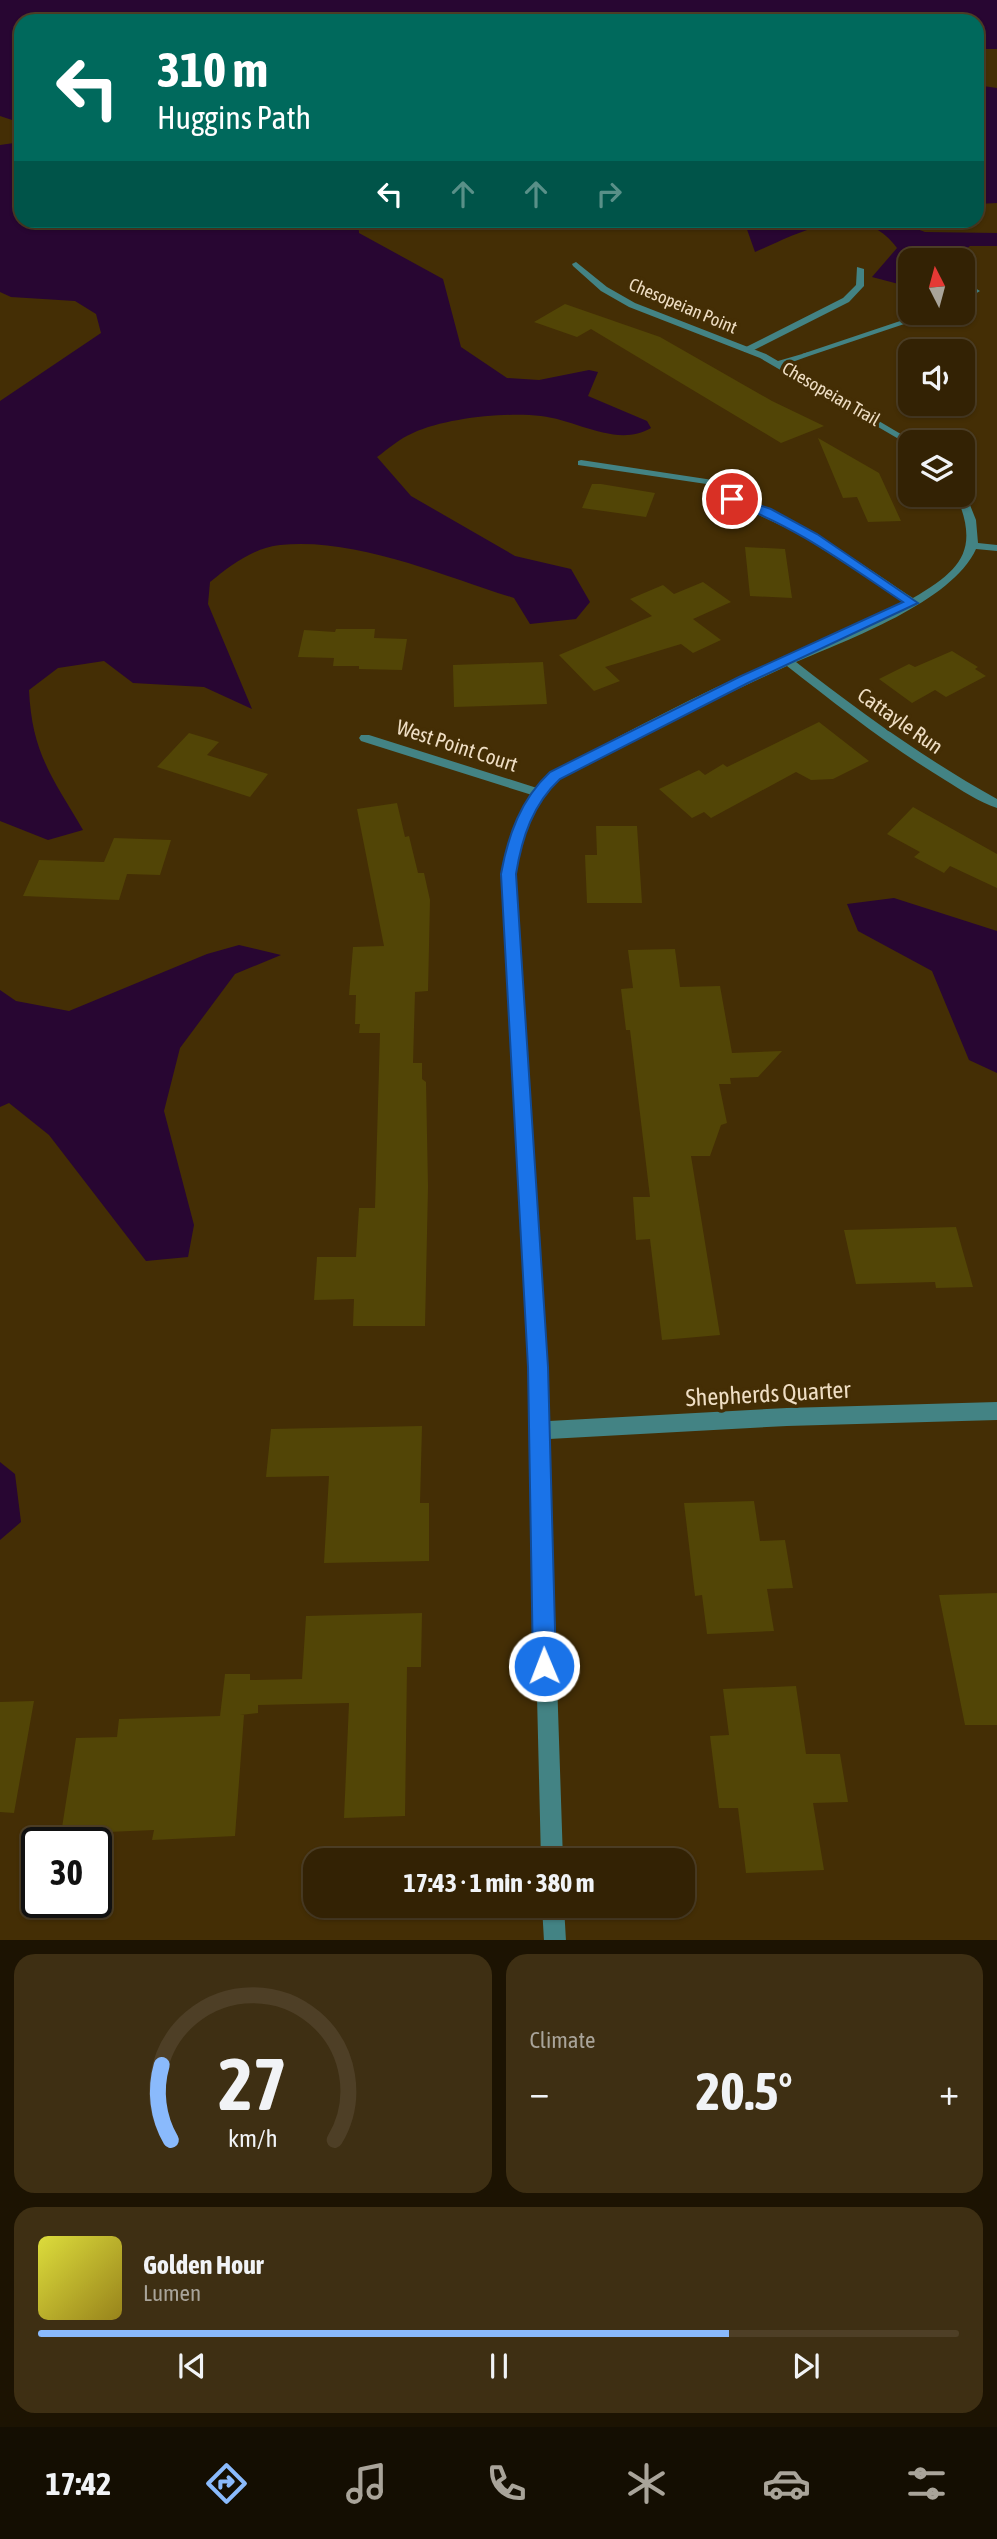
<!DOCTYPE html>
<html lang="en">
<head>
<meta charset="utf-8">
<style>
  body { margin:0; font-family:"Asap Condensed",sans-serif; background:#3e2f13; color:#f1f3f6; height:100vh; display:flex; flex-direction:column; font-size:26px; white-space:nowrap }
  * { box-sizing:border-box; margin:0 }
  p { font-size:23px; color:#a9a49a }
  .icon { flex:none; width:38px; height:38px; fill:none; stroke:currentColor; stroke-width:2; stroke-linecap:round; stroke-linejoin:round }
  .map { position:relative; height:1940px; overflow:hidden }
  .drawer { display:flex; flex-direction:column; gap:14px; padding:14px; background:#1c1302; flex:1 }
  .drawer>* { flex:none }
  .guide { position:absolute; left:14px; top:14px; width:970px; height:214px; border-radius:21px; box-shadow:0 2px 5px #0004,0 0 0 2px #4e3f26; background:#00695c; color:#fff; overflow:hidden }
  .needle { width:46px; rotate:354deg }
  .fabs { position:absolute; left:898px; top:248px; display:grid; gap:14px }
  .fabs a { display:grid; place-items:center; width:77px; height:77px; border-radius:14px; background:#332204; box-shadow:0 2px 5px #0004,0 0 0 2px #4e3f26; font-size:35px }
  .speed { position:absolute; left:21px; top:1827px; display:flex; gap:14px; font-size:35px; font-weight:700; text-align:center }
  .speed>* { display:grid; place-content:center; width:91px; height:91px; border-radius:50%; background:#332204; box-shadow:0 2px 5px #0004,0 0 0 2px #4e3f26; line-height:1 }
  .speed .limit { border:4px solid #111; border-radius:10px; background:#fff; color:#111 }
  .pin { position:absolute; display:grid; place-items:center; width:60px; height:60px; color:#fff; margin:-30px; border:4px solid #fff; border-radius:50%; box-shadow:0 2px 7px #0007 }
  .me { position:absolute; width:77px; margin:-38px; rotate:359deg; stroke-linejoin:round; filter:drop-shadow(0 0 5px #0008) }
  .turn { display:flex; align-items:center; gap:24px; height:147px; padding:0 28px; font-size:32px }
  .turn .icon { width:91px; height:91px; stroke-width:2.5 }
  .turn b { display:block; font-size:49px; line-height:60px }
  .lanes { display:flex; align-items:center; height:66px; padding:0 28px; background:#0003; justify-content:center; gap:35px; direction:ltr }
  .lanes .off { opacity:.35 }
  .big { font-size:52px; font-weight:700; line-height:1.1 }
  .drawer .tile { flex:1; display:flex; flex-direction:column; justify-content:center; gap:10px; min-width:0; padding:0 24px; border-radius:21px; background:#3e2f13 }
  .drawer .dial { align-items:center; gap:0 }
  .dial svg { height:182px; overflow:visible; fill:none; stroke:#4e3f26; stroke-width:7; stroke-linecap:round; text-anchor:middle }
  .dial text { fill:#f1f3f6; stroke:none }
  .song { display:flex; align-items:center; gap:21px }
  .cover { width:84px; height:84px; border-radius:10px; background:linear-gradient(135deg,hsl(60 70% 55%),hsl(50 70% 35%)) }
  .played { height:7px; border-radius:4px; background:linear-gradient(90deg,#8abafc 75%,#4e3f26 75%) }
  .keys { display:flex; justify-content:space-around; direction:ltr }
  .heat { display:flex; justify-content:space-between; align-items:center; font-size:38px; direction:ltr }
  .drawer .tiles { flex:1; display:grid; gap:14px; grid-template-columns:1fr 1fr }
  .tile:last-child { grid-column:span 2 }
  .trip { position:absolute; left:303px; top:1848px; width:392px; height:70px; border-radius:21px; background:#332204; box-shadow:0 2px 5px #0004,0 0 0 2px #4e3f26; font-weight:700; line-height:70px; text-align:center }
  .tabs { display:flex; height:112px; justify-content:space-around; align-items:center; background:#140e02; color:#a9a49a }
  .tabs .icon { width:49px; height:49px }
  .tabs .selected { color:#8abafc }
  .tabs b { font-size:32px; color:#f1f3f6 }
  .map>svg:first-child { display:block }
</style>
</head>
<body>
<div class="map">
<svg width="997" height="1941" viewBox="0 0 997 1941">
  <rect width="100%" height="100%" fill="#442e05"/>
  <path fill="#280632" d="M0,0H997V49H977L976,21H21V123L0,116Z
    M976,85L997,88V203L977,204Z
    M21,142V220L358,221L359,233L443,279L461,347L507,378L539,380L589,370L598,372L588,396L647,421L651,428C617,448 577,420 541,416C505,412 446,418 413,433C400,438 388,449 377,457L411,496L515,556L571,569L590,602L576,619L530,624L514,598C443,576 356,537 280,545C253,548 231,565 210,582L208,604L252,709L204,687L133,683L104,661L58,668L29,690C32,753 52,777 83,830L48,840L0,821V401L101,333L96,314L75,301L11,297L0,292V145Z
    M744,221H896L925,232L997,233V246H970L949,261H910V287L872,277L897,248C861,198 799,233 755,252Z
    M894,898L997,931V1073L969,1060L932,971L858,931L847,904Z
    M239,945L281,955L235,974L180,1048L164,1111L194,1225L188,1257L146,1261L49,1135L9,1103L0,1107V990L16,1001L69,1011L207,954Z
    M0,1462L15,1474L21,1522L0,1540Z"/>
  <path fill="#524506" d="M565,304L660,337L772,401L824,426L781,443L591,329L577,337L534,322Z
    M818,438L879,473L901,521L868,522L857,497L843,498Z
    M592,484H601L655,493L646,517L582,508Z
    M745,547L785,549L792,598L750,596Z
    M703,582L731,602L693,619L721,640L693,653L681,644L605,667L620,681L594,691L559,655L652,616L630,599L663,585L674,594Z
    M336,629H375L374,638L407,639L402,670L359,669V666H333L334,658L298,657L304,630L335,632Z
    M952,651L978,667L975,669L986,676L946,697L935,690L912,703L879,679L909,664L915,667Z
    M543,662L547,704L454,707L453,665Z
    M819,722L869,761L833,779L811,780L796,772L711,818L704,812L692,818L659,789L699,770L705,775L723,764L727,767Z
    M189,733L219,742L207,755L268,774L250,797L157,767Z
    M397,803L405,837L409,836L418,873H424L430,900L428,991L415,992L413,1063H422V1079L426,1082L428,1187L425,1326H353L354,1299L314,1300L317,1257H356L359,1208H375L380,1033H359L360,1024H355L356,995H349L353,947L384,946L357,809Z
    M913,807L997,854V888L950,866L944,873L914,857L920,852L887,834Z
    M596,826H637L642,903H587L585,855H597Z
    M114,838L171,840L160,875L127,874L119,900L23,896L39,860L104,862Z
    M675,949L680,987L720,986L732,1053L782,1051L758,1077L730,1078L731,1084H719L727,1123L721,1125L710,1156H691L720,1335L662,1340L650,1239L636,1240L633,1197H650L630,1030H626L621,989L633,988L628,950Z
    M956,1227L973,1287L936,1288L935,1282L856,1284L844,1230Z
    M422,1426L420,1503H429V1561L324,1563L329,1476L266,1477L271,1429Z
    M754,1501L760,1541L785,1540L793,1588L767,1589L774,1631L707,1634L702,1595L695,1596L684,1503Z
    M997,1593V1725H965L939,1595Z
    M422,1613L421,1667H407L405,1816L344,1818L349,1703L258,1705V1713L240,1715H244L235,1836L152,1840L154,1830L61,1834L76,1738L117,1737L119,1719L220,1716L225,1674H250V1680L302,1679L306,1616Z
    M796,1686L806,1754H840L848,1802L813,1803L824,1870L746,1873L738,1808H719L710,1736L729,1735L723,1689Z
    M34,1701L14,1813L0,1812V1702Z"/>
  <g fill="none" stroke-linecap="round" stroke-linejoin="round">
    <path fill="#438384" fill-rule="evenodd" d="M857,267L864,269V286L849,302L750,352H744V348L843,298L856,285Z
      M962,280L980,291L962,302V296L971,291L962,286Z
      M924,313H937L809,356L802,354Z
      M581,460L726,482L737,499L729,501L720,486L578,465V461Z"/>
    <path fill="#438384" fill-rule="evenodd" d="M576,262L607,287L635,303L766,354L778,361L809,352V356L784,365L916,443H910L909,445L760,358L629,307L601,291L573,266L572,264Z
      M962,492L966,495L976,520L978,543L997,545V551L976,549C952,602 847,640 796,662C860,712 925,759 997,799V808C979,802 961,790 945,780C889,746 838,706 787,666L678,717L559,779L541,800L530,820L521,846L516,874L549,1421L787,1408L997,1402V1420L787,1426L549,1439L563,1860H541L529,1367L502,874L512,833L532,795L361,741L359,738L361,735H369L537,788L551,773C627,732 705,690 784,657C825,640 867,625 905,602L799,534L729,501V497C764,494 879,576 913,598C961,570 980,550 956,495H962Z
      M542,1906H564L566,1941H544Z"/>
  </g>
  <path fill="#1a73e8" stroke="#114b97" stroke-width="2" d="M732,496L771,509L817,534L918,603L748,683L560,779C533,804 522,837 516,874L548,1367L556,1666L553,1674L544,1678L536,1674L533,1666L528,1367L501,874C508,835 521,799 550,772L739,677L903,602C846,564 793,524 728,502L727,499Z"/>
  <g text-anchor="middle" stroke-width="7" stroke-linejoin="round" paint-order="stroke">
    <g font-size="18" fill="#efdec4" stroke="#442e05">
      <text transform="translate(683 306) rotate(23)" y="6">Chesopeian Point</text>
      <text transform="translate(831 394) rotate(30)" y="6">Chesopeian Trail</text>
    </g>
    <g font-size="21" fill="#efdec4" stroke="#442e05">
      <text transform="translate(900 721) rotate(35)" y="7">Cattayle Run</text>
      <text transform="translate(457 746) rotate(18)" y="7">West Point Court</text>
    </g>
    <g font-size="24" fill="#efdec4" stroke="#442e05">
      <text transform="translate(768 1394) rotate(-3)" y="8">Shepherds Quarter</text>
    </g>
  </g>
</svg>
<div class="fabs">
<a><svg class="needle" viewBox="-14 -14 28 28"><path d="M0-13l5 13h-10z" fill="#e53935"/><path d="M0 13l5-13h-10z" fill="#a9a49a"/></svg></a>
<a><svg class="icon" aria-label="sound" viewBox="0 0 24 24"><path d="M4 9h4l5-4v14l-5-4H4zM17 9q2 3 0 6"/></svg></a>
<a><svg class="icon" aria-label="layers" viewBox="0 0 24 24"><path d="M12 4l9 5-9 5-9-5zM3 14l9 5 9-5"/></svg></a>
</div>
<div class="speed"><div class="limit">30</div></div>
<div class="pin" style="left:732px;top:499px;background:#d93025"><svg class="icon" aria-label="arrive" viewBox="0 0 24 24"><path d="M6 21V4h12l-3 4 3 4H6"/></svg></div>
<svg class="me" style="left:544px;top:1666px" viewBox="-20 -20 40 40"><circle r="17" fill="#1a73e8" stroke="#fff" stroke-width="3"/><path d="M0-11L8 9 0 5-8 9z" fill="#fff"/></svg>
<div class="trip">17:43 · 1 min · 380 m</div>
<div class="guide">
<div class="turn"><svg class="icon" aria-label="left" viewBox="0 0 24 24"><path d="M17 20v-9H6M10 6l-5 5 5 5"/></svg><div><b>310 m</b>Huggins Path</div></div>
<div class="lanes"><svg class="icon" aria-label="left" viewBox="0 0 24 24"><path d="M17 20v-9H6M10 6l-5 5 5 5"/></svg><svg class="icon off" aria-label="ahead" viewBox="0 0 24 24"><path d="M12 20V5M6 11l6-6 6 6"/></svg><svg class="icon off" aria-label="ahead" viewBox="0 0 24 24"><path d="M12 20V5M6 11l6-6 6 6"/></svg><svg class="icon off" aria-label="right" viewBox="0 0 24 24"><path d="M7 20v-9h11M14 6l5 5-5 5"/></svg></div>
</div>
</div>
<section class="drawer">
<div class="tiles">
<div class="tile dial"><svg viewBox="0 0 100 80">
<path d="M14 69A42 42 0 1 1 86 69"/>
<path d="M14 69A42 42 0 0 1 10 36" stroke="#8abafc"/>
<text x="50" y="56" font-size="32" font-weight="700">27</text>
<text x="50" y="72" font-size="11">km/h</text>
</svg></div>
<div class="tile"><p>Climate</p>
<div class="heat"><a>−</a><b class="big">20.5°</b><a>+</a></div>
</div>
<div class="tile">
<div class="song"><i class="cover"></i><div><b>Golden Hour</b><p>Lumen</p></div></div>
<div class="played"></div>
<div class="keys"><svg class="icon" aria-label="previous" viewBox="0 0 24 24"><path d="M18 5L8 12l10 7zM5 5v14"/></svg><svg class="icon" aria-label="pause" viewBox="0 0 24 24"><path d="M8 5v14M16 5v14"/></svg><svg class="icon" aria-label="next" viewBox="0 0 24 24"><path d="M6 5l10 7-10 7zM19 5v14"/></svg></div>
</div>
</div>
</section>
<nav class="tabs">
<b>17:42</b>
<svg class="icon selected" aria-label="directions" viewBox="0 0 24 24"><path d="M12 3l9 9-9 9-9-9zM9 14v-3h6M13 9l2 2-2 2"/></svg>
<svg class="icon" aria-label="music" viewBox="0 0 24 24"><path d="M9 18V5l10-2v13"/><circle cx="6" cy="18" r="3"/><circle cx="16" cy="16" r="3"/></svg>
<svg class="icon" aria-label="phone" viewBox="0 0 24 24"><path d="M5 4h4l2 5-3 2q2 4 5 5l2-3 5 2v4C11 20 4 13 5 4z"/></svg>
<svg class="icon" aria-label="climate" viewBox="0 0 24 24"><path d="M12 3v18M4 7l16 10M4 17L20 7"/></svg>
<svg class="icon" aria-label="car" viewBox="0 0 24 24"><path d="M5 17H2v-5l4-1 3-4h7l3 4 3 1v5h-3M9 17h6M6 11h13"/><circle cx="7" cy="17" r="2"/><circle cx="17" cy="17" r="2"/></svg>
<svg class="icon" aria-label="filters" viewBox="0 0 24 24"><path d="M4 7h16M4 17h16"/><circle cx="9" cy="7" r="2"/><circle cx="15" cy="17" r="2"/></svg>
</nav>
</body>
</html>
